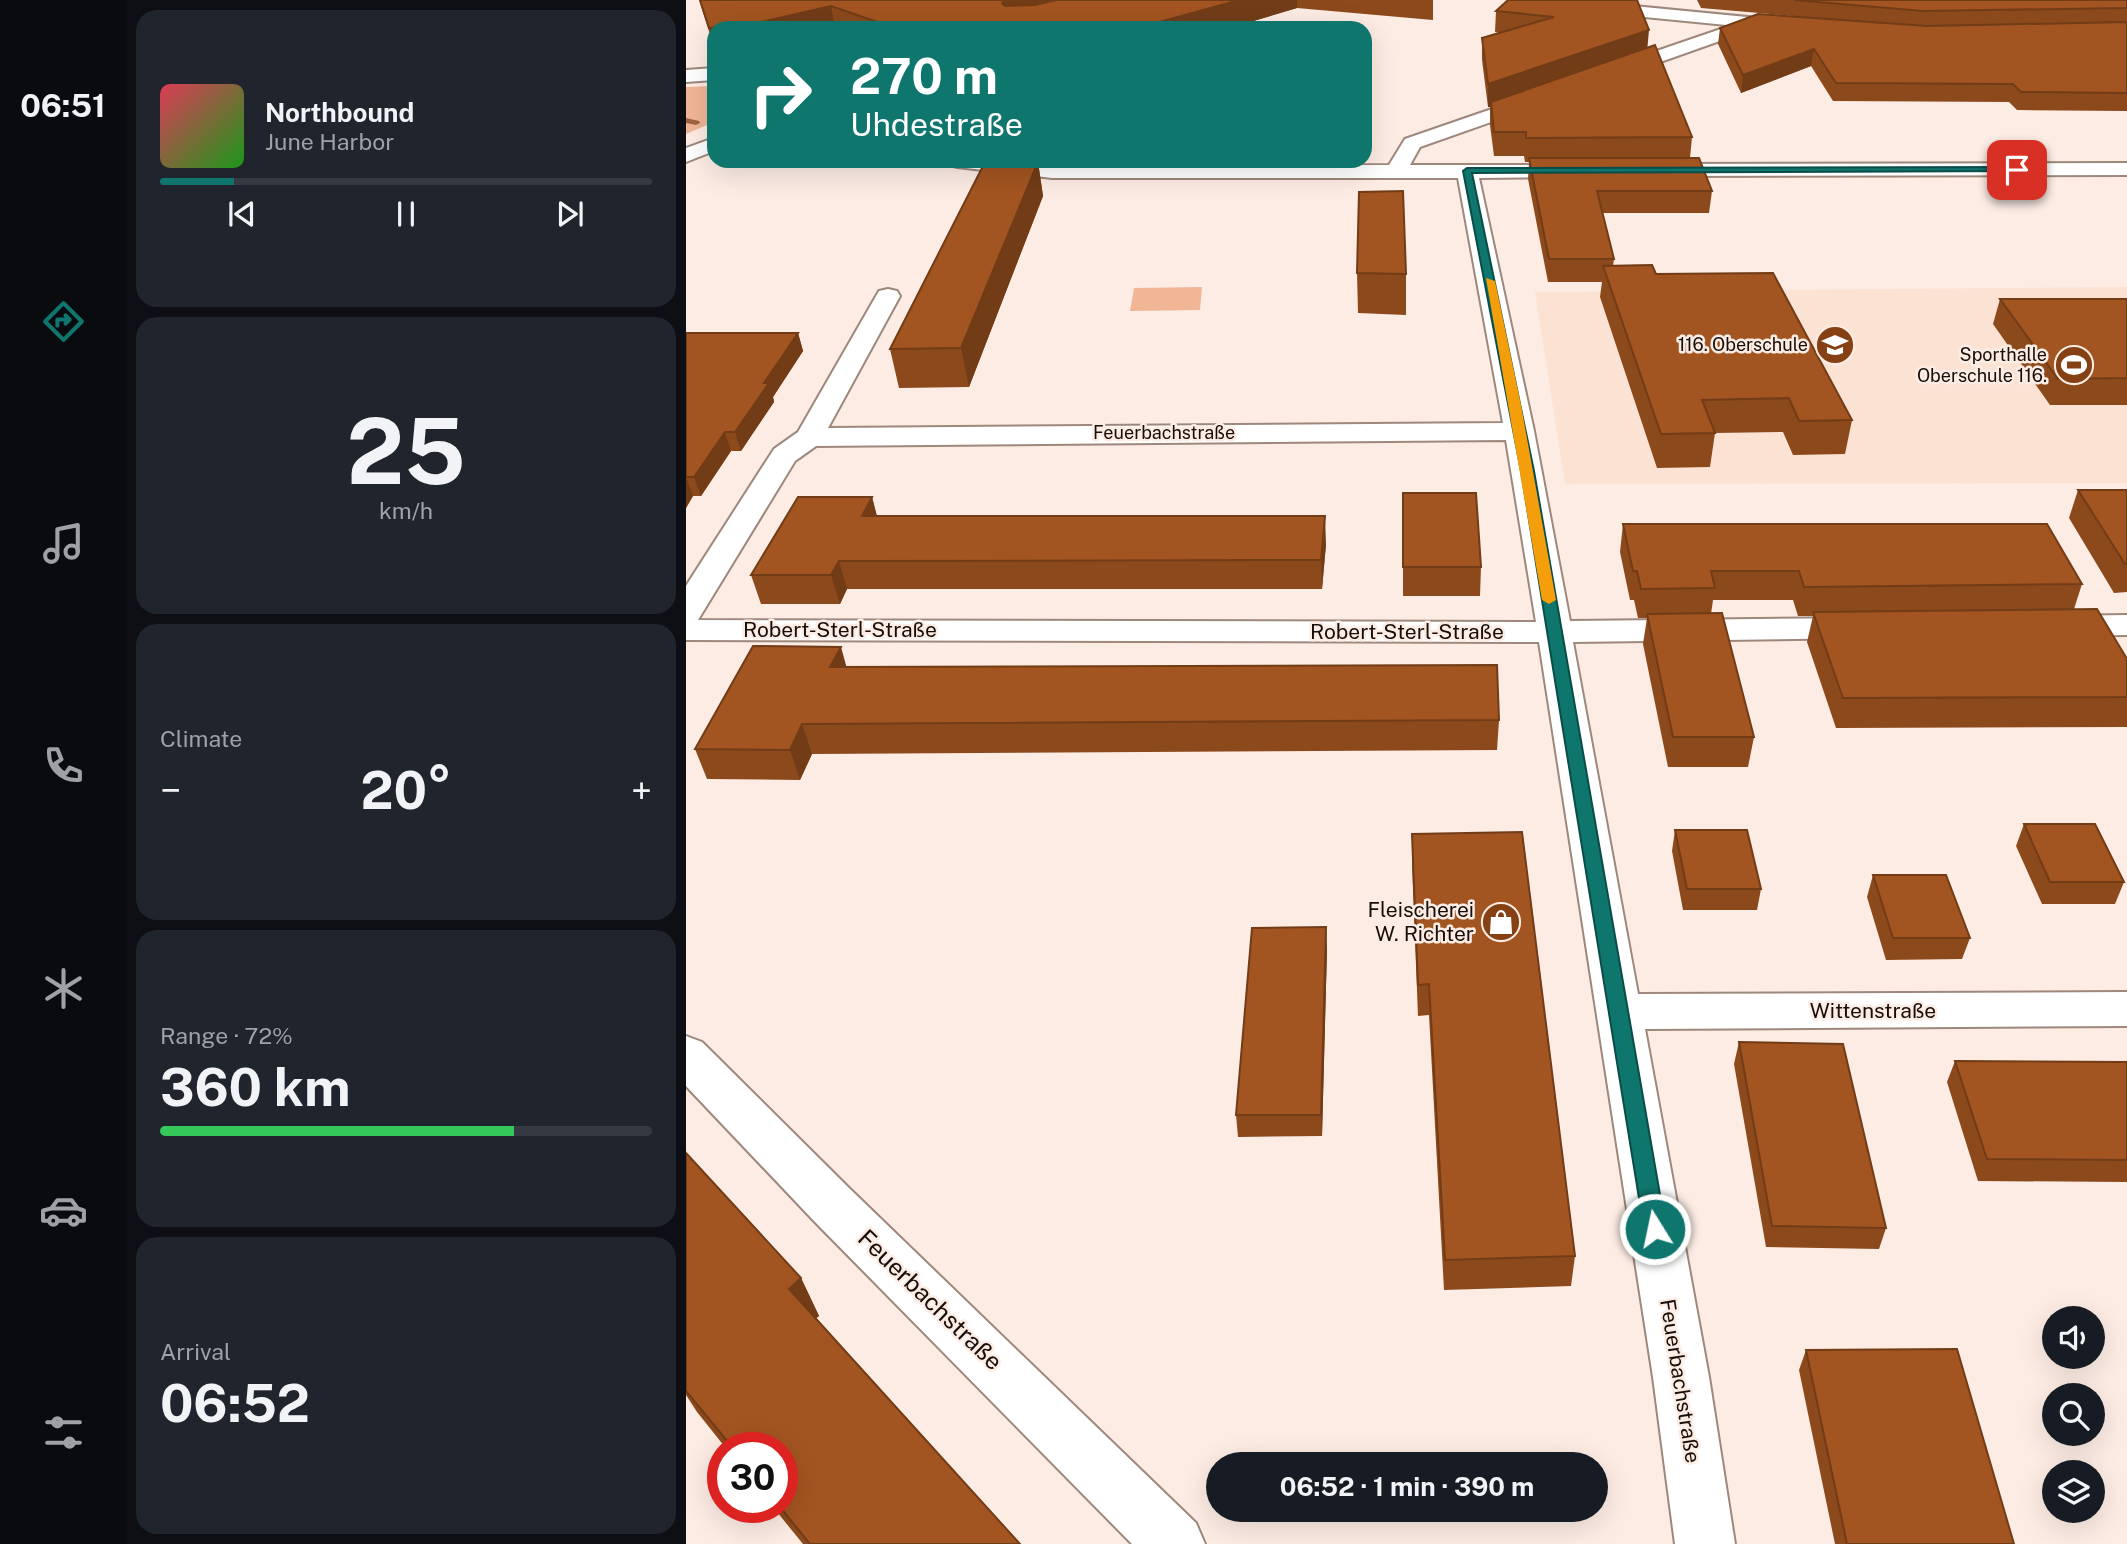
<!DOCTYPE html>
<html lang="en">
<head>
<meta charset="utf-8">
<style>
  body { margin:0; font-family:"Public Sans",sans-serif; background:#20242c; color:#f1f3f6; height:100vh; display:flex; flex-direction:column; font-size:26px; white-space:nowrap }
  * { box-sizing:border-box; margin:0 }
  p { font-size:23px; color:#9ea1a6 }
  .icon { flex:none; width:38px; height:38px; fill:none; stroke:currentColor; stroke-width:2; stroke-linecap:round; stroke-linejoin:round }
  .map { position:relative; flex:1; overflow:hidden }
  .drawer { display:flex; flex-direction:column; gap:10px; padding:10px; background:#0d0f14; width:560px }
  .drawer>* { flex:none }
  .banner { position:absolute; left:21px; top:21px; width:665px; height:147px; border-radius:21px; box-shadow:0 7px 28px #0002; background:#0f766e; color:#fff; overflow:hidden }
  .tools { position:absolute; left:1356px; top:1306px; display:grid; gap:14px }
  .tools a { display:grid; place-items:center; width:63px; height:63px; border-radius:50%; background:#171b24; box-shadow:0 7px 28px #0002; font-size:35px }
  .speed { position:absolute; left:21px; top:1432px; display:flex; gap:14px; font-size:35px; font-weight:700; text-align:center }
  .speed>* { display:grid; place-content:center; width:91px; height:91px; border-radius:50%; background:#171b24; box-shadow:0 7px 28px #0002; line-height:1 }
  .speed .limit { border:10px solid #d22; background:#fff; color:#111 }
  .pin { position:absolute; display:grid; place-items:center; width:60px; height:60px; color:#fff; margin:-30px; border-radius:14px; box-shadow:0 4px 10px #0006 }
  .me { position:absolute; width:77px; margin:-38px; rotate:350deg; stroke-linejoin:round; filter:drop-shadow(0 0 5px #0008) }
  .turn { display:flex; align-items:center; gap:24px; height:147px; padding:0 28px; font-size:32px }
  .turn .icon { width:91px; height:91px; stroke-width:2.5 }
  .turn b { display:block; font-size:49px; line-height:60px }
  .big { font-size:52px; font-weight:700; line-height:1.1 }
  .drawer .widget { flex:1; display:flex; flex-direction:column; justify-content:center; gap:10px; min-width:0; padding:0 24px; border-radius:21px; background:#20242c }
  .drawer .dial { align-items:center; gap:0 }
  .dial b { font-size:91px; line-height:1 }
  .song { display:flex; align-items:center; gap:21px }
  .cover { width:84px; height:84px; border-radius:10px; background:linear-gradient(135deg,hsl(350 70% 55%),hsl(120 70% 35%)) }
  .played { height:7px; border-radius:4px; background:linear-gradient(90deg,#0f766e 15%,#363941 15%) }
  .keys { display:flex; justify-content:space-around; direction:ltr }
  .heat { display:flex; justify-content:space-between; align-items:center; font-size:38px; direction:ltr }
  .charge { height:10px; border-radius:5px; background:linear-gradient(90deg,#34c759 72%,#363941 0) }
  .trip { position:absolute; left:520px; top:1452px; width:402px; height:70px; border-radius:35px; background:#171b24; box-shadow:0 7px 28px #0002; font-weight:700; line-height:70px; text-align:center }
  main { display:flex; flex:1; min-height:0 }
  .tab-bar { display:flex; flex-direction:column; width:126px; justify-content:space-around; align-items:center; background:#090b0e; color:#9ea1a6 }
  .tab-bar .icon { width:49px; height:49px }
  .tab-bar .current { color:#0f766e }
  .tab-bar b { font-size:32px; color:#f1f3f6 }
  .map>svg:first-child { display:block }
</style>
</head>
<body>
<main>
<nav class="tab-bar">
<b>06:51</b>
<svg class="icon current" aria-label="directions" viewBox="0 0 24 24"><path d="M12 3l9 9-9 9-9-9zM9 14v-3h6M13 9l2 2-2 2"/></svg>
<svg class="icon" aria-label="music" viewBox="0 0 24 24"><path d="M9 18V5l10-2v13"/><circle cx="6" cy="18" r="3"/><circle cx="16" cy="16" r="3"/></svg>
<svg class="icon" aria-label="phone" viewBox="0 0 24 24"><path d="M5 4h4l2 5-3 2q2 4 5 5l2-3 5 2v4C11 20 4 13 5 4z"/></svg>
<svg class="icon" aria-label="climate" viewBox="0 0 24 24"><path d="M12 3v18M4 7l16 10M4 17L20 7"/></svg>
<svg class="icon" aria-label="car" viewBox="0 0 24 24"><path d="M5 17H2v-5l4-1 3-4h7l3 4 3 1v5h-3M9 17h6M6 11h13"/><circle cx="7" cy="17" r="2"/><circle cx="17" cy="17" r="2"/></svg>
<svg class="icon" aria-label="filters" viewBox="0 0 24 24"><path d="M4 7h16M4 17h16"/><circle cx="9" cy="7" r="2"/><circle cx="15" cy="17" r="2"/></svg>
</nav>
<section class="drawer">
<div class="widget">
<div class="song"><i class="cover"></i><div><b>Northbound</b><p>June Harbor</p></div></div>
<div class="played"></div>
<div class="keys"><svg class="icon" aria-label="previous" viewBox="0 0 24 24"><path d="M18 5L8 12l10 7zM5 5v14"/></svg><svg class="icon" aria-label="pause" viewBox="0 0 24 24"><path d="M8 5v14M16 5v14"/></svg><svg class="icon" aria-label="next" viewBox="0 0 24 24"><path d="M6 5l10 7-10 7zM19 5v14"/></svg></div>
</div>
<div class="widget dial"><b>25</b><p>km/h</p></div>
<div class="widget"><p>Climate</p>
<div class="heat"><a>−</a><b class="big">20°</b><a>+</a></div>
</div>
<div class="widget"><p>Range · 72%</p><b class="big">360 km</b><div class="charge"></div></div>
<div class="widget"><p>Arrival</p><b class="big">06:52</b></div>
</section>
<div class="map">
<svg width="1441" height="1544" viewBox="0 0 1441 1544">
  <rect width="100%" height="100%" fill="#fcece4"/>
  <path fill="#fce2d3" d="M1441,287V483L879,484L849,292Z"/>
  <path fill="#f0b696" d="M28,86V122L0,134V87Z
    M516,287L514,310L444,311L448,288Z"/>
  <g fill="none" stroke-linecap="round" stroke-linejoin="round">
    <path fill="#a16440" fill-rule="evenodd" d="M0,118L13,121L14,123L10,125L0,123Z"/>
    <g stroke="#9e877b" stroke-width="4">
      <path id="street" d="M1067,18L1073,19L1075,23L1073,27L932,77H918L916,73L918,69Z
        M28,68V80L0,82V70Z
        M852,93L859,95L862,99L859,103L734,147L724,165H893L901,166L904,171L901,176L893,177L793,178L848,431L884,621L1177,618L1189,621L1194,628L1189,635L1177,638L887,642L952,994L1441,992V1026L959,1029L1023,1377L1049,1544H989L967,1377L853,642L0,640V586L88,449L112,432L193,291L202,289L211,291L214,296L142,428L817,423L772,178H366L271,167L264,165L261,161H326L366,166L703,165L719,139ZM820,440L850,622L12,620L109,461L130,446Z
        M1441,163V175L967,176L960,174L956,170L960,166L967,164Z
        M1441,615V635L1371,636L1359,633L1354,626L1359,619L1371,616Z
        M0,1036L16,1042L165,1190L510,1523L519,1544H446L129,1222L0,1086Z"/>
    </g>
    <g stroke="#9e877b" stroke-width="4">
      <path id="secondary" d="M827,0H886L1103,21L1112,26L1103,31L835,5Z
        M28,138V151L0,162V148Z"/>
    </g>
    <use href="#street" fill="#fff" fill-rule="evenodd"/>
    <use href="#secondary" fill="#fff" fill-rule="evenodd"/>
  </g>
  <path fill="#8c491c" d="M13,0H747V20L611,8L544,28H28V47Z
    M822,0L961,48L1006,137L1004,158L1026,191L1023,213H916L928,259L927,266L970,274L1166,420L1159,454L1107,455L1097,432L1029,433L1024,467L971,468L914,297L916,282H862L842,179L843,162H839L838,156H808L804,125V107H802L796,60V38L815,33L809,32L810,11Z
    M1011,0H1441V111L1331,110L1323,102L1147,101L1125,66L1055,93L1032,44L1034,28L1130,18L1015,8Z
    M352,162L357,196L283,387L213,388L204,349Z
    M671,273L720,274V315L672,313Z
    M1314,299H1441V405H1364L1307,324Z
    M0,333H112L117,351L87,397L88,402L55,451H45L15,496H7L0,508Z
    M1392,490H1441V592L1428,593L1383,518Z
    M717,493L795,567L794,596H717Z
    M186,497L191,516L640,544L636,589H161L154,604H75L65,575Z
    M937,524L1396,584L1388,609L1441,659V727L1150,728L1121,642L1127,616H1112L1107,600H1027L1025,614L1068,737L1062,767H982L957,644L961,618H952L948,600H944L934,552Z
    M161,667L813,720L811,750L126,754L114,780L21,779L9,749Z
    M1338,824L1438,882L1429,904H1356L1330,846Z
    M989,830L1075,889L1071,910H997L986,851Z
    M726,834L889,1256L885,1286L758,1290L743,1015L732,1016L726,865Z
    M1187,875L1284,938L1276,959L1200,960L1181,897Z
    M641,949L636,1136L552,1137L550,1115Z
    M1053,1042L1200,1228L1193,1249L1080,1247L1048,1064Z
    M1269,1061L1441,1062V1182L1292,1181L1261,1082Z
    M0,1153L115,1278L133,1316L130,1318L334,1544H117L87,1507H96V1447H39L11,1412L0,1395Z
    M1120,1350L1328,1544H1149L1113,1370Z"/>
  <path fill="#723c17" d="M319,0H410L325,21L316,3Z
    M553,0H611V8L544,28H452Z
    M145,6L149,28H28V46L23,28Z
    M963,30L961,52L805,102L804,107H802V84Z
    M1128,49L1125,66L1055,93L1057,75Z
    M352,162L357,196L283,387L275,348Z
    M112,333L117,351L87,397L88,402L55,451L49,432L78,383Z
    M39,432L45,451L15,496L8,477Z
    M0,477L7,496L0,508Z
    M186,497L193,525L176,516Z
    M639,516L640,544L636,589L635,560Z
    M153,561L161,589L154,604L145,575Z
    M155,647L163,676L144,667Z
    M116,724L126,754L114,780L104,750Z
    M640,927L641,949L636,1136L635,1115Z
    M115,1278L133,1316L121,1326L103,1289Z"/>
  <path fill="#a35521" stroke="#723c17" stroke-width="2" d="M14,0H319L316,3L319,6L349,5L370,0H553L452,28H209L145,6L71,23L23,28Z
    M822,0H951L963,30L802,84L796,38L868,17L810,11Z
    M1108,0H1441V8L1237,11Z
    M1072,14L1241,26L1441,22V93L1335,92L1327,84L1150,83L1128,49L1057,75L1034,28Z
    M969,45L1006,137L840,138V132H808L805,102Z
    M843,158H1013L1026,191H911L928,259H863Z
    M299,162H352L275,348L204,349Z
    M717,191L720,274L671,273L673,192Z
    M966,265L970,274L1087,273L1166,420L1113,421L1103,398L1016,400L1029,433L975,434L917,266Z
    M1314,299H1441V378L1372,379Z
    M0,333H112L78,383H83L49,432H39L8,477H0Z
    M1392,490H1441V564H1439Z
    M717,493H790L795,567H717Z
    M112,497H186L176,516H639L635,560L153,561L145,575H65Z
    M937,524H1361L1396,584L1118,587L1113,571H1025L1029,588L955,589L951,571H947Z
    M1411,609L1441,659V697L1157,698L1127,612Z
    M1036,613L1068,737H987L961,614Z
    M67,646L155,647L144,667L811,665L813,720L116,724L104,750L9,749Z
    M1338,824H1409L1438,882H1364Z
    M989,830H1061L1075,889H1001Z
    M836,832L889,1256L759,1260L743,984L732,985L726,834Z
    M1187,875H1260L1284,938H1207Z
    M640,927L635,1115H550L566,928Z
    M1053,1042L1157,1044L1200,1228L1086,1226Z
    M1269,1061L1441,1062V1160L1301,1159Z
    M0,1153L115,1278L103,1289L334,1544H124L94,1507H96V1447H46L0,1391Z
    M1271,1349L1328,1544H1161L1120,1350Z"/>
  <path fill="#0f766e" stroke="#0a4d48" stroke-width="2" d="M1331,167L1334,168V171L786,173L848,471L980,1229L977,1235L969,1238L961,1235L958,1229L835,471L777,171L781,168Z"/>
  <path fill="#f59e0b" d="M800,278L809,281L835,405L870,600L863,604L856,600Z"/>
  <defs>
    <g id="school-disc" transform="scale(2.0125)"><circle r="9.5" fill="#854113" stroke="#fcece4"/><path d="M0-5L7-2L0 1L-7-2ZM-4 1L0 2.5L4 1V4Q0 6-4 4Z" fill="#fff"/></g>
    <g id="stadium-disc" transform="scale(2.0125)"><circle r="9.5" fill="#854113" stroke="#fcece4"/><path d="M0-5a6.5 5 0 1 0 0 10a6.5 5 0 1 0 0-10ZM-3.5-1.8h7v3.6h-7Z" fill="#fff"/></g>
    <g id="shop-disc" transform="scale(2.0125)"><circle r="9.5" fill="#854113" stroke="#fcece4"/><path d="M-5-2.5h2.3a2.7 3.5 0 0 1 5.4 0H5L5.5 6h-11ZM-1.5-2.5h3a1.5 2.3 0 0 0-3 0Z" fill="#fff"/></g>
  </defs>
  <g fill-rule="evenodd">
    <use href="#school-disc" x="1149" y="345"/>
    <use href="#stadium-disc" x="1388" y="365"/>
    <use href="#shop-disc" x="815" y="922"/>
  </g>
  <g text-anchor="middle" stroke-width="5" stroke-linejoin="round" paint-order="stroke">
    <g font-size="18" fill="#160e09" stroke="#fcece4" text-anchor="end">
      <text x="1122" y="351">116. Oberschule</text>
      <text x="1361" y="361">Sporthalle<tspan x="1361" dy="21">Oberschule 116.</tspan></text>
    </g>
    <g font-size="18" fill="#160e09" stroke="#fcece4">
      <text x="478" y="439">Feuerbachstraße</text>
    </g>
    <g font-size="21" fill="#160e09" stroke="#fcece4">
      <text x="154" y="637">Robert-Sterl-Straße</text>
      <text x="721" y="639">Robert-Sterl-Straße</text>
      <text x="1187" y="1018">Wittenstraße</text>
      <text transform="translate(994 1381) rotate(81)" y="7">Feuerbachstraße</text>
    </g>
    <g font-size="21" fill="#160e09" stroke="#fcece4" text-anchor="end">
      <text x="788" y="917">Fleischerei<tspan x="788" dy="24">W. Richter</tspan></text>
    </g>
    <g font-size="24" fill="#160e09" stroke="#fcece4">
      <text transform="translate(244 1300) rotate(44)" y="8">Feuerbachstraße</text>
    </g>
  </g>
</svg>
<div class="tools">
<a><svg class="icon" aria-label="sound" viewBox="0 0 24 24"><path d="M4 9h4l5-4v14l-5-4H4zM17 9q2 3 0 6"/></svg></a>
<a><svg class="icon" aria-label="search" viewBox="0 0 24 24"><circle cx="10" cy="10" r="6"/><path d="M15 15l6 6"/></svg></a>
<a><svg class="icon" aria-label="layers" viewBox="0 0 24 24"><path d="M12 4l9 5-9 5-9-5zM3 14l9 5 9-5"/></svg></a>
</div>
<div class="speed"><div class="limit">30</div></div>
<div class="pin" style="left:1331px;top:170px;background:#d93025"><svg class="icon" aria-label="arrive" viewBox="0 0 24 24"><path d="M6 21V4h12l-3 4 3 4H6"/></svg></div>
<svg class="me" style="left:969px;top:1229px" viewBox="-20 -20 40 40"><circle r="17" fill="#0f766e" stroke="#fff" stroke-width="3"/><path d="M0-11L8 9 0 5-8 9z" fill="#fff"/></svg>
<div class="trip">06:52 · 1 min · 390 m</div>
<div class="banner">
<div class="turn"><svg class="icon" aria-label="right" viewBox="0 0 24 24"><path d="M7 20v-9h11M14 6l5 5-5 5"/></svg><div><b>270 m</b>Uhdestraße</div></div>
</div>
</div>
</main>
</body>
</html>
